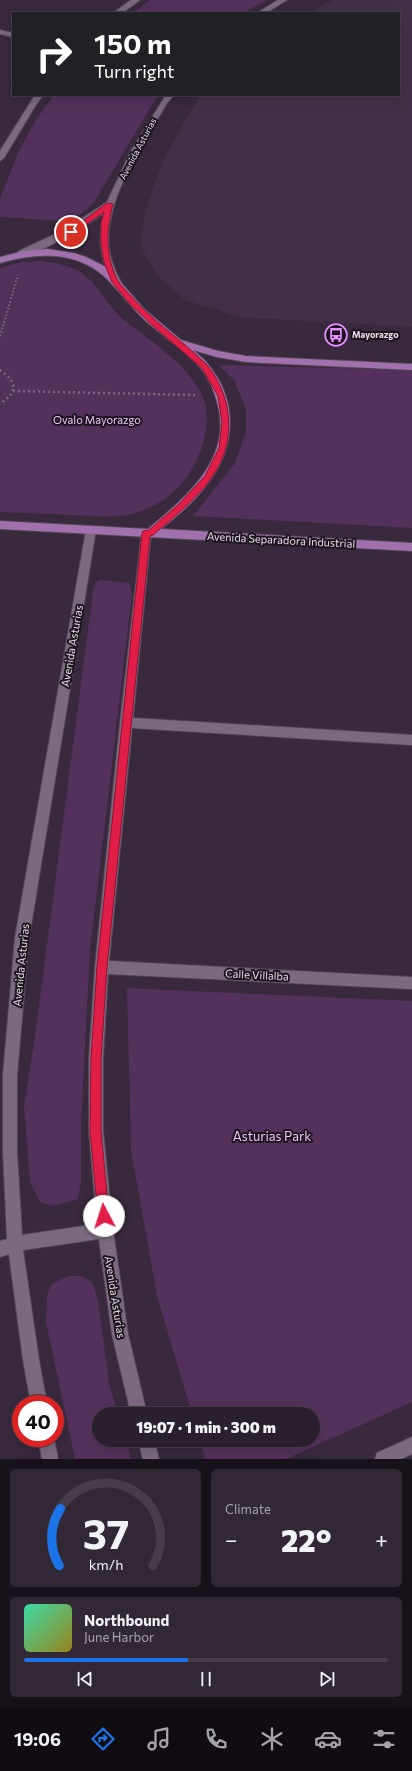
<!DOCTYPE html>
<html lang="en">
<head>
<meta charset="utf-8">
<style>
  body { margin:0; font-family:Commissioner,sans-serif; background:#322735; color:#f1f3f6; height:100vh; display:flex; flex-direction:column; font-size:15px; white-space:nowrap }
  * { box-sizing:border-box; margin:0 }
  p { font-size:13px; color:#a5a2aa }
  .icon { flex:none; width:22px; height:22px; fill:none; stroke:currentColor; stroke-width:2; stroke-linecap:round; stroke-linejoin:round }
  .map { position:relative; height:1459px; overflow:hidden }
  .side { display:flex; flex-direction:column; gap:10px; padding:10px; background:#171119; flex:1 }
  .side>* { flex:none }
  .banner { position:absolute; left:12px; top:12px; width:388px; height:84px; border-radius:0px; box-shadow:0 4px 16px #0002,0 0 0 1px #463d49; background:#202124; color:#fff; overflow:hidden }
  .speed { position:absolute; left:12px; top:1395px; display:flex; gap:8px; font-size:20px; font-weight:700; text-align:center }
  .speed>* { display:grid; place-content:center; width:52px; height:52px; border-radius:50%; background:#2a1f2d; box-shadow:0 4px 16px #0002,0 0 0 1px #463d49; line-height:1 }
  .speed .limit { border:6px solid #d22; background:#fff; color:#111 }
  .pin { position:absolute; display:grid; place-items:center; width:34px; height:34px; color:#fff; margin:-17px; border:2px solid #fff; border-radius:50%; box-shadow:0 1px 4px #0007 }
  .me { position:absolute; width:44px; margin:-22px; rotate:355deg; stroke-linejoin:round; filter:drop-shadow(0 0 3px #0008) }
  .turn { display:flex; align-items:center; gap:14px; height:84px; padding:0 16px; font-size:18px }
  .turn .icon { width:52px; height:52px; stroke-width:2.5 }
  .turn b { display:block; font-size:28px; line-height:34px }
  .big { font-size:30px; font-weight:800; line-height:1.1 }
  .side .widget { flex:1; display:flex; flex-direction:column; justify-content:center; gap:6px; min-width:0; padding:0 14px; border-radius:6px; background:#322735 }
  .side .dial { align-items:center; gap:0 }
  .dial svg { height:104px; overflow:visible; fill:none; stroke:#463d49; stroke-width:7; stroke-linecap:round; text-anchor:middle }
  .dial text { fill:#f1f3f6; stroke:none }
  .song { display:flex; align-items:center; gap:12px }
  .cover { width:48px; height:48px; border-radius:6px; background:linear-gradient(135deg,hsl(160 70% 55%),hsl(50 70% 35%)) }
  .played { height:4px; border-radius:2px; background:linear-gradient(90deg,#1a73e8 45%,#463d49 45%) }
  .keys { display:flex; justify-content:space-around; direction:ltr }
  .heat { display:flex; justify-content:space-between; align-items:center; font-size:22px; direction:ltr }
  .side .tiles { flex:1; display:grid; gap:10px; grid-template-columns:1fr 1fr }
  .widget:last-child { grid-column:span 2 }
  .trip { position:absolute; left:92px; top:1407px; width:228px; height:40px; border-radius:20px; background:#2a1f2d; box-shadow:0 4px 16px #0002,0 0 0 1px #463d49; font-weight:800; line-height:40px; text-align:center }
  .dock { display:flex; height:64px; justify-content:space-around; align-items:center; background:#110c12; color:#a5a2aa }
  .dock .icon { width:28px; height:28px }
  .dock .active { color:#1a73e8 }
  .dock b { font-size:18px; color:#f1f3f6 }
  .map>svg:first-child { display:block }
</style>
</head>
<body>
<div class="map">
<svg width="412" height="1459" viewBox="0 0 412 1459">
  <rect width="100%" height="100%" fill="#38293c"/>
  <path fill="#433048" d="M333,0H412V327L238,317L185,300L156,274L140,245L146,209L163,160L200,95H399V13H309Z"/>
  <path fill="#54315c" d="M150,0H268L243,13H133Z
    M54,95H158L93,204L82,213L65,221L0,217V199L18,153L35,121Z
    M42,261C55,263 70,265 82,273C99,285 108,307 124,320C150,341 187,363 202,395C207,405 208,419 206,430C200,469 174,502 136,513C116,519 93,516 72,515C48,514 24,513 0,512V268L22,262Z
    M219,365L412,370V528L193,516L235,463L246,432V409L234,380Z
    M100,580L129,583L132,594L90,950L81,1126V1181L78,1199L53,1206L40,1202L30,1182L24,1106L35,1037L93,591L96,582Z
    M127,988L412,1001V1402L286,1459H205L200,1440H313V1414H192L157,1296L131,1150Z
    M68,1276H80L92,1282L98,1299L109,1383L118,1414H99V1440H126L131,1459H75L46,1322L47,1295L52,1284Z"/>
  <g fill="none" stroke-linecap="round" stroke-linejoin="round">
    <g stroke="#534656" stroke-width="2">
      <path id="minor" d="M131,0H140L122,13H113Z
        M278,0H287L266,13H257Z
        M0,30L13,33V37L0,34Z
        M35,95H43L34,108L4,158L0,161V151Z
        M166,95H174L167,103C144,143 104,199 109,247C110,259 115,271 121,282L119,284H113L111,282C101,258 97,238 104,213C90,223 33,259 19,255L17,253L19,251L64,230L107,202L131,151Z
        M91,526L95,527L96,530L29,938L17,1075V1152L22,1235L97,1224L89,1131V1058L95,967L120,723L142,530H150L151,533L133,718L412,735V745L132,728L109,961L412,977V989L108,974L103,1058V1131L113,1230L128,1334L147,1414H131L112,1334L99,1239L23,1250L39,1360L47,1404H31L23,1360L9,1254L0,1257V1241L7,1239L3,1152V1075L15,938L86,530L87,527Z
        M412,1437V1454L401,1459H375L377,1453Z
        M38,1438H54L58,1459H42Z
        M138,1440H154L159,1459H143Z"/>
    </g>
    <g stroke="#534656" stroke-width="2">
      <path id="major" d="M47,249L74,253L86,257L104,266L117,278L144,309L181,340L218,351L246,356L412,364V370L246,362L217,357L193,350C197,354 202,357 206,362C240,401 236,449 205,487C193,503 177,516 161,529L412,543V551L0,529V521L148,529C186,497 234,458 217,402C214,390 208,377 200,367C185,350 164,337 147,322C133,310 123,295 110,282C80,250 39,252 0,263V257L24,251Z"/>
    </g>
    <path stroke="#766979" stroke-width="2" stroke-dasharray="1.5 2" stroke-linecap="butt" d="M0,336L18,275"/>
    <path stroke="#766979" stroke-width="2.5" stroke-dasharray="2 3" stroke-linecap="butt" d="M0,370L10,378L14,387L10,396L0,404
      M13,391L196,395"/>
    <use href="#minor" fill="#7b6a7f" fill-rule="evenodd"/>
    <use href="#major" fill="#a171ad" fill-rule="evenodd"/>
  </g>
  <path fill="#e11d48" stroke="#92132f" d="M107,203L113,204C106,230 105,257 118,281C121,286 126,290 130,295C152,321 182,340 206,364C215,373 225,394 227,407C238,467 194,500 153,535L150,536L107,967L101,1058V1131L109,1216L108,1220L104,1222L100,1220L98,1216L90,1131L91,1058L97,967L142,533L143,531L149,530L179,504L205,476L219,448L222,422L218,396L202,368L152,325L130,304L112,282L104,262L101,243V223L104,212L74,233L68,232Z"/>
  <defs>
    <g id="bus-ring" transform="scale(1.15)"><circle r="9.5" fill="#1c151d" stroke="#e88eff" stroke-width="1.5"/><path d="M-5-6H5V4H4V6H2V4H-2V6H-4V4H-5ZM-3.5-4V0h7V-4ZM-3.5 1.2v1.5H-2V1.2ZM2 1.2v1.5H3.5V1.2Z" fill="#e88eff"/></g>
  </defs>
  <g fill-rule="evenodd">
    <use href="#bus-ring" x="336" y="335"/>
  </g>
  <g text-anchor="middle" stroke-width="4" stroke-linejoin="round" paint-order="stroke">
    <g font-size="9" fill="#e6dce8" stroke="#1c151d">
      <text transform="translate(138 149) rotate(-62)" y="3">Avenida Asturias</text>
    </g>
    <g font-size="9" font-weight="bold" fill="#e6dce8" stroke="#1c151d" text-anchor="start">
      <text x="352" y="338">Mayorazgo</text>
    </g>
    <g font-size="11" fill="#efc4fa" stroke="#1c151d">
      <text x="97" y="424">Ovalo Mayorazgo</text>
    </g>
    <g font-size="11" fill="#e6dce8" stroke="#1c151d">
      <text transform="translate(281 540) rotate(3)" y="4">Avenida Separadora Industrial</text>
      <text transform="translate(72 646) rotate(-80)" y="4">Avenida Asturias</text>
      <text transform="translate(21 965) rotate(-84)" y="4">Avenida Asturias</text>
      <text transform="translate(257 975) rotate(3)" y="4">Calle Villalba</text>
      <text transform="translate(115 1297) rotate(81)" y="4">Avenida Asturias</text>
    </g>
    <g font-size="13" fill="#efc4fa" stroke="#1c151d">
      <text x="272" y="1141">Asturias Park</text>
    </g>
  </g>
</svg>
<div class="speed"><div class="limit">40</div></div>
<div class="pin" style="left:71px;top:232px;background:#d93025"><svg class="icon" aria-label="arrive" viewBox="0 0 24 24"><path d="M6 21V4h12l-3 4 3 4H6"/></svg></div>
<svg class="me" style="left:104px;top:1216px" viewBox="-20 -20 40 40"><circle r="19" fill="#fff"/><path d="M0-13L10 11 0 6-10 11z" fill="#e11d48"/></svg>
<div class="trip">19:07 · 1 min · 300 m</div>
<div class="banner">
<div class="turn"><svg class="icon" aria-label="right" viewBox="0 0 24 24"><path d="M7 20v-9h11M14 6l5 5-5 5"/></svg><div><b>150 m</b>Turn right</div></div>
</div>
</div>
<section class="side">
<div class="tiles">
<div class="widget dial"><svg viewBox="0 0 100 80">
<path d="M14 69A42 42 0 1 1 86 69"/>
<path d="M14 69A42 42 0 0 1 15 25" stroke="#1a73e8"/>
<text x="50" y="56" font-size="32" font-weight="700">37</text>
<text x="50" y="72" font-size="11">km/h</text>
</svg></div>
<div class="widget"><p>Climate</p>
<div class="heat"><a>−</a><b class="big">22°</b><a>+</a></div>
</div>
<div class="widget">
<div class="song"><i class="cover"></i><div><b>Northbound</b><p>June Harbor</p></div></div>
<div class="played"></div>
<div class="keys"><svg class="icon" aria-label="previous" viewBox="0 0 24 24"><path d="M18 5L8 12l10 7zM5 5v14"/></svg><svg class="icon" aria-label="pause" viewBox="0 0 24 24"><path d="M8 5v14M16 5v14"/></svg><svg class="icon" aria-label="next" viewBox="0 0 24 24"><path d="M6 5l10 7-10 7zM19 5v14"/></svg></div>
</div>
</div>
</section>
<nav class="dock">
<b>19:06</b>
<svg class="icon active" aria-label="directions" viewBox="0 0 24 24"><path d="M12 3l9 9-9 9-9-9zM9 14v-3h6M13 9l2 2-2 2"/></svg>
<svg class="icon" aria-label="music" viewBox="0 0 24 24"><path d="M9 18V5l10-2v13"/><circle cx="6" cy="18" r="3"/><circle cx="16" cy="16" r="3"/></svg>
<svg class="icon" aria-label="phone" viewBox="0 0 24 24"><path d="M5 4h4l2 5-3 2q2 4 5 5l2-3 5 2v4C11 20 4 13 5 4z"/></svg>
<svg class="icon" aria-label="climate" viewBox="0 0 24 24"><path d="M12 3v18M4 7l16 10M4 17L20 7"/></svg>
<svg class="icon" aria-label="car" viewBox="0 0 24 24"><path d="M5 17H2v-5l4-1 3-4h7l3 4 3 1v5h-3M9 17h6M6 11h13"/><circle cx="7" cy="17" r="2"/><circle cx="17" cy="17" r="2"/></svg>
<svg class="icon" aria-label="filters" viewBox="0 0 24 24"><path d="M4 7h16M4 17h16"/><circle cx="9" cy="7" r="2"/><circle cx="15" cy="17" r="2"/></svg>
</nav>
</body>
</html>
